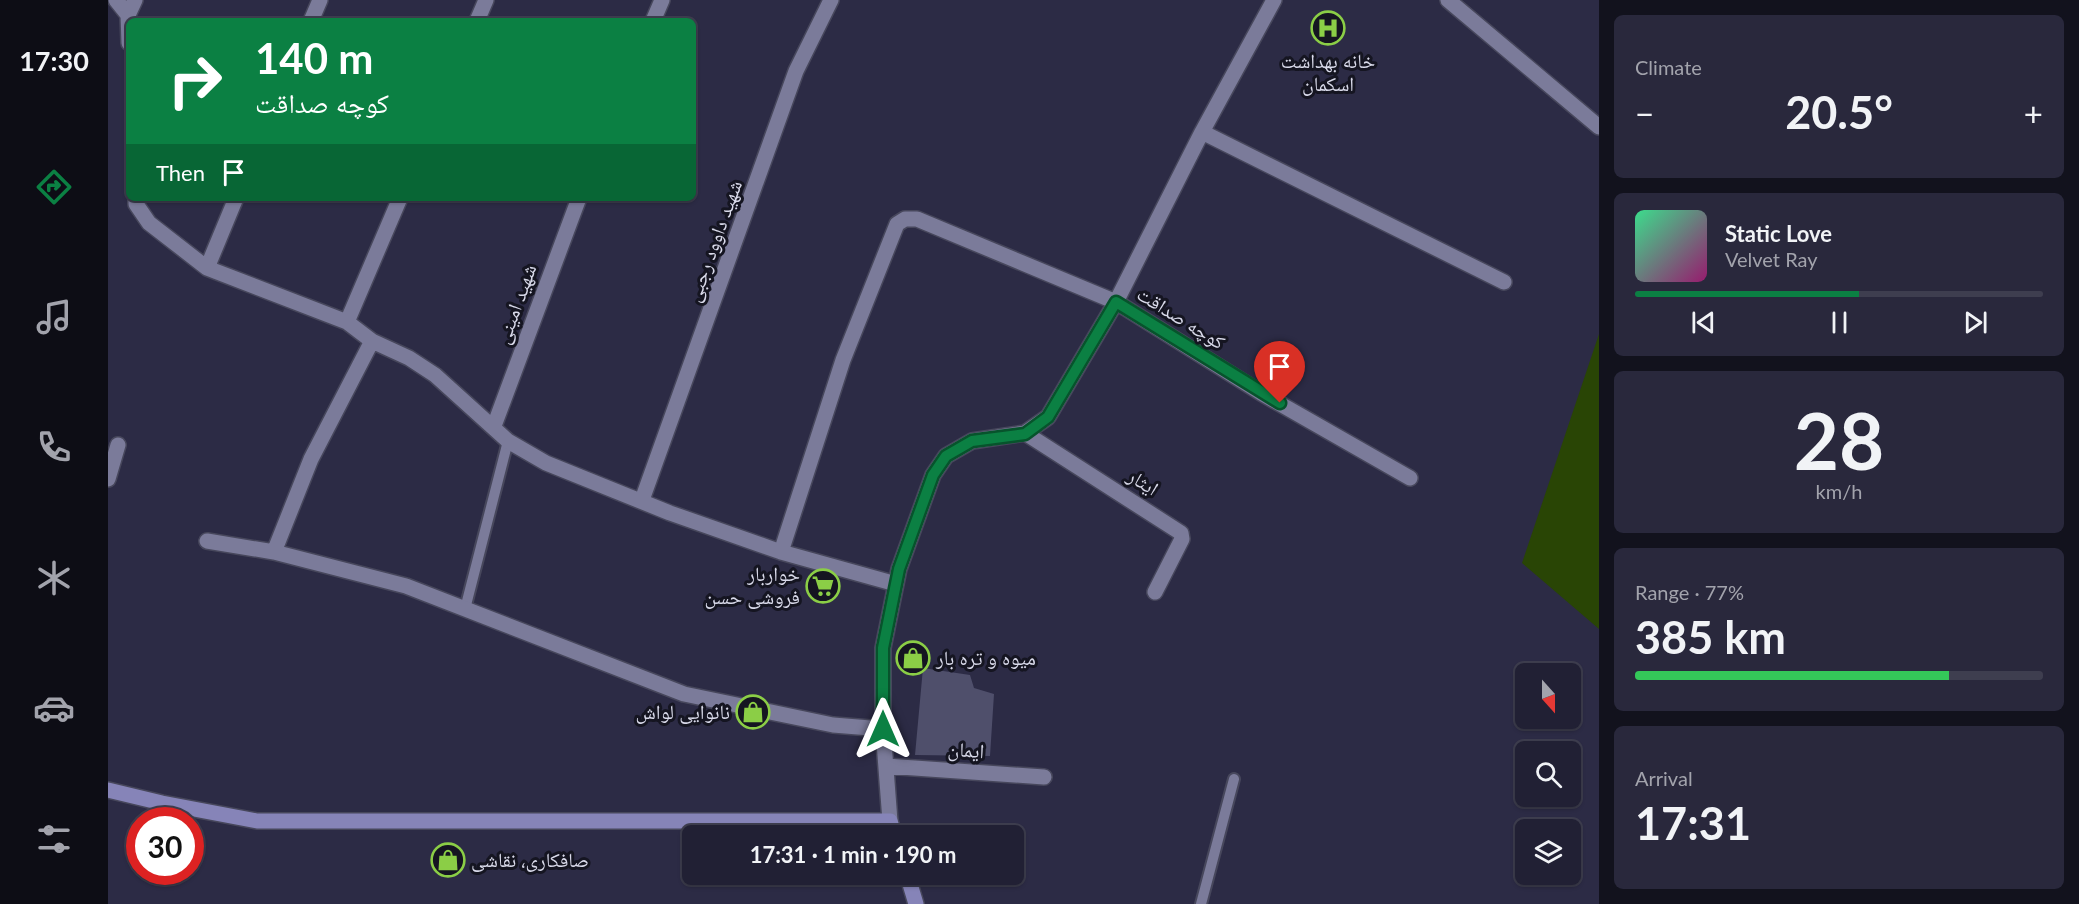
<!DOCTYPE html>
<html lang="en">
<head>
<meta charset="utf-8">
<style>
  body { margin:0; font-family:Lato,"Noto Naskh Arabic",sans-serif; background:#29283c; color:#f1f3f6; height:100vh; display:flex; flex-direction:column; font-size:22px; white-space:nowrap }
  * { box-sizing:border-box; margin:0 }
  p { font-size:20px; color:#a2a3ac }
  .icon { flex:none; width:33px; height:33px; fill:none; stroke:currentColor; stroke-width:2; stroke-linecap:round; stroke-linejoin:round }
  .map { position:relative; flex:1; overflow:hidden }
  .panel { display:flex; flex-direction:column; gap:15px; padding:15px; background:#12121d; width:480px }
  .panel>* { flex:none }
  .hud { position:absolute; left:18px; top:18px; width:570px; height:183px; border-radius:9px; box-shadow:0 2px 4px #0004,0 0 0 2px #3e3e4f; background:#0b8043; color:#fff; overflow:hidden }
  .needle { width:39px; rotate:159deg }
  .buttons { position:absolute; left:1407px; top:663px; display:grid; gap:12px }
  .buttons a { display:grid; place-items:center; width:66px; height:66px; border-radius:9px; background:#212034; box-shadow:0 2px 4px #0004,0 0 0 2px #3e3e4f; font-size:30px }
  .speed { position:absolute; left:18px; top:807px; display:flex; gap:12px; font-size:30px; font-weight:700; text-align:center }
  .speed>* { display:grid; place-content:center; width:78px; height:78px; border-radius:50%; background:#212034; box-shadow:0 2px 4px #0004,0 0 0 2px #3e3e4f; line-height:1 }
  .speed .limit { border:9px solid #d22; background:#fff; color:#111 }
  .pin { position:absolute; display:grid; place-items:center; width:51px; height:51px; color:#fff; margin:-62px -26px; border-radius:50% 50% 50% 0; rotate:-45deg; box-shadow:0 0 6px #0007 }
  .pin .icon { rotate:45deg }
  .me { position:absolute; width:66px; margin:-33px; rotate:0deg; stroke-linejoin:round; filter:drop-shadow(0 0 4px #0008) }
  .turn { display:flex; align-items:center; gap:21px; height:126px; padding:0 30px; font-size:27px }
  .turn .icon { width:78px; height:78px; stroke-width:2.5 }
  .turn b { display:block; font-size:42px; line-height:51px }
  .then { display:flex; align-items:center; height:57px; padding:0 30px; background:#0003; gap:12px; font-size:22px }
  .big { font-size:45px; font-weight:700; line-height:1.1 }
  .panel .widget { flex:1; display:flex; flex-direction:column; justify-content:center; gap:9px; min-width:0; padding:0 21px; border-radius:9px; background:#29283c }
  .panel .dial { align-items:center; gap:0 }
  .dial b { font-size:78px; line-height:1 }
  .song { display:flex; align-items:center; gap:18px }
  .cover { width:72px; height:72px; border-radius:9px; background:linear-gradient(135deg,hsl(150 70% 55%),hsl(320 70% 35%)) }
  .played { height:6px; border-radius:3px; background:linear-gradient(90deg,#0b8043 55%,#3e3e4f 55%) }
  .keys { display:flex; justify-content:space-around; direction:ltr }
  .heat { display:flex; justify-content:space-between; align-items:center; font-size:33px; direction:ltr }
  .charge { height:9px; border-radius:4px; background:linear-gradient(90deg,#34c759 77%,#3e3e4f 0) }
  .trip { position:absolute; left:574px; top:825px; width:342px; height:60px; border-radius:9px; background:#212034; box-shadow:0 2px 4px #0004,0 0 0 2px #3e3e4f; font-weight:700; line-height:60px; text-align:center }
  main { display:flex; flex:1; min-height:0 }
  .menu { display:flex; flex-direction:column; width:108px; justify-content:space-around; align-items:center; background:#0d0d15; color:#a2a3ac }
  .menu .icon { width:42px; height:42px }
  .menu .current { color:#0b8043 }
  .menu b { font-size:27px; color:#f1f3f6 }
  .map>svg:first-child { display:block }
</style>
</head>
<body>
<main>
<nav class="menu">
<b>17:30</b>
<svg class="icon current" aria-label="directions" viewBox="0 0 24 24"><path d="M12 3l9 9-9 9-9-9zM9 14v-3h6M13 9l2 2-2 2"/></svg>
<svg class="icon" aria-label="music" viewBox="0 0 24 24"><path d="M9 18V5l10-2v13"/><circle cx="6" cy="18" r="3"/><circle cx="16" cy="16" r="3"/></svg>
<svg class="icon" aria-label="phone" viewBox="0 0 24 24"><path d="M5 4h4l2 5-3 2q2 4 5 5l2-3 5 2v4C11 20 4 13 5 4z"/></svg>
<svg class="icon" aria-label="climate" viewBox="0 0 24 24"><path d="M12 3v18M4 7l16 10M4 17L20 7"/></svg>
<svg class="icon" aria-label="car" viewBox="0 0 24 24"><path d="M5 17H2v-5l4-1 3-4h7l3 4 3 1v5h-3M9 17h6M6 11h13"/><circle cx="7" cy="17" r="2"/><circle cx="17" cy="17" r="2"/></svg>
<svg class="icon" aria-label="filters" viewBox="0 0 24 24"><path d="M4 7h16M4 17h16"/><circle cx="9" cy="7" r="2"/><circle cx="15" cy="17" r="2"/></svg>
</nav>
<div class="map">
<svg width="1491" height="904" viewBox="0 0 1491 904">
  <rect width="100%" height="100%" fill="#2c2b45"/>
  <path fill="#294505" d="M1491,334V629L1414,563Z"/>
  <path fill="#4f4f6b" d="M815,668L862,675L866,688L886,694L882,756L807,755Z"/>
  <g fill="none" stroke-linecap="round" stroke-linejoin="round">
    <g stroke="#47475c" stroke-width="14">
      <path id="lane" d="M357,609L400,441
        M1093,904L1126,779"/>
    </g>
    <g stroke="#47475c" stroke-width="18">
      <path id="street" d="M8,0L20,15L21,43
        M1340,0L1491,127
        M20,15L27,0
        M203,21L212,0
        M369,21L378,0
        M545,21L554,0
        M1094,132L1396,282
        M28,198V204L41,223L99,268L239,322L264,341L301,358L327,375L400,441L438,463L562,513L673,552L788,584
        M99,268L128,198
        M239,322L292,198
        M386,426L471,198
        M917,433L1073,533L1074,539L1047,592
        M0,479L10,445
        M534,500L688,71L723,0
        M99,541L166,552L298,586L576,694L725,725L775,729
        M166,552L203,459L264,341
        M673,552L735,360L789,224L797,219H809L1008,302L1153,393L1302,478
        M778,766L936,777
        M782,821L775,729V648L791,569L825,475L838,456L864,441L917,433L940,417L1008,302L1094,132L1166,0"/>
    </g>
    <g stroke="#47475c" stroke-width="18">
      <path id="secondary" d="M0,790L54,803L149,821H782L787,836
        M799,874L808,904"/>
    </g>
    <use href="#lane" stroke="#7b7b9a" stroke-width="10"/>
    <use href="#street" stroke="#7b7b9a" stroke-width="15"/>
    <use href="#secondary" stroke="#8684b8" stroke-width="15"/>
  </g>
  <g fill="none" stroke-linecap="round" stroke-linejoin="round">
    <g stroke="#07532c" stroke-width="15">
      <path id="route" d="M775,729V648L791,569L825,475L838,456L864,441L917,434L940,417L1008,302L1172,403"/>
    </g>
    <use href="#route" stroke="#0b8043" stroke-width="10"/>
  </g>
  <defs>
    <g id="hospital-ring" transform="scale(1.725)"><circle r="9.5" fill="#151521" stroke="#8bce46" stroke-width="1.5"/><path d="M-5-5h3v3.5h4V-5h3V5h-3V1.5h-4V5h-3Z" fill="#8bce46"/></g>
    <g id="supermarket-ring" transform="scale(1.725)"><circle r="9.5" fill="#151521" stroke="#8bce46" stroke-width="1.5"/><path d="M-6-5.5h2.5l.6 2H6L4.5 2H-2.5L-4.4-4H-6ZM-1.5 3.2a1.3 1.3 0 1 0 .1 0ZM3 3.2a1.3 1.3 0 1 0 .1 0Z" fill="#8bce46"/></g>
    <g id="shop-ring" transform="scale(1.725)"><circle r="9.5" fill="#151521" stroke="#8bce46" stroke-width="1.5"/><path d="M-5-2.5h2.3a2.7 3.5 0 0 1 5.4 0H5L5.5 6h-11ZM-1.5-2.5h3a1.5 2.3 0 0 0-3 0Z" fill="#8bce46"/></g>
  </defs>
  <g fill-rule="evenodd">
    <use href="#hospital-ring" x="1220" y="28"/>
    <use href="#supermarket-ring" x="715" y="586"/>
    <use href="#shop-ring" x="805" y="658"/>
    <use href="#shop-ring" x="645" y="712"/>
    <use href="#shop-ring" x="340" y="860"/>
  </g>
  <g text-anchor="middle" stroke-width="6" stroke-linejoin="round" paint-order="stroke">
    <g font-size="20" fill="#d9daea" stroke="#151521" text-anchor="end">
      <text x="1220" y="68" text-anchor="middle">خانه بهداشت<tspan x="1220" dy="23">اسکمان</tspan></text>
      <text x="692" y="581">خواربار<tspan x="692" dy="23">فروشی حسن</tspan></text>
      <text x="828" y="665" text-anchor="start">میوه و تره بار</text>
      <text x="622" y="719">نانوایی لواش</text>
      <text x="363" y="867" text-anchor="start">صافکاری، نقاشی</text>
    </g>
    <g font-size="20" fill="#d9daea" stroke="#151521">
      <text transform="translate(606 241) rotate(-70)" y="7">شهید داوود رجبی</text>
      <text transform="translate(408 304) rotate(-70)" y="7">شهید امینی</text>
      <text transform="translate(1073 318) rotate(32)" y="7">کوچه صداقت</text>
      <text transform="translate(1035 482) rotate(32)" y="7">ایثار</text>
      <text transform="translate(858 750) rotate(4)" y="7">ایمان</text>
    </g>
  </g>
</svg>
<div class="buttons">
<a><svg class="needle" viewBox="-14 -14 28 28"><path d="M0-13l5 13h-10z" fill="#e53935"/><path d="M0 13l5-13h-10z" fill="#a2a3ac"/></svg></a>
<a><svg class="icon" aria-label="search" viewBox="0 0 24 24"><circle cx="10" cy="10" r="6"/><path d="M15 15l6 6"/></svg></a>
<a><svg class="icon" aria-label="layers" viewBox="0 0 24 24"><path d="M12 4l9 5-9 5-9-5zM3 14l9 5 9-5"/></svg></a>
</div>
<div class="speed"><div class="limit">30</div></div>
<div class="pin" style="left:1172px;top:403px;background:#d93025"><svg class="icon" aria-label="arrive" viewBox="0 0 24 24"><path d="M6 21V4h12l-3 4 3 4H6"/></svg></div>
<svg class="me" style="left:775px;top:729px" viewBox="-20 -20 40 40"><path d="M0-17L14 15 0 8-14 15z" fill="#0b8043" stroke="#fff" stroke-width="4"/></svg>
<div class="trip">17:31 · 1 min · 190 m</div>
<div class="hud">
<div class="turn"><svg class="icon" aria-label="right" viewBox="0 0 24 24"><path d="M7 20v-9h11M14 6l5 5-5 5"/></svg><div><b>140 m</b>کوچه صداقت</div></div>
<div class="then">Then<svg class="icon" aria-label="arrive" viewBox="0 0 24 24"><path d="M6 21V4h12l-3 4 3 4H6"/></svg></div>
</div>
</div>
<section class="panel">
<div class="widget"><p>Climate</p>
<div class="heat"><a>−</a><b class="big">20.5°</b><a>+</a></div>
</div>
<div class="widget">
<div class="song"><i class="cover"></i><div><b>Static Love</b><p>Velvet Ray</p></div></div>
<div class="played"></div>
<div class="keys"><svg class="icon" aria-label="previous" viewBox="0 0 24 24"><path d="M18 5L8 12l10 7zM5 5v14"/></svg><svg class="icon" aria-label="pause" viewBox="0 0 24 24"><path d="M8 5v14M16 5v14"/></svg><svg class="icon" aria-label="next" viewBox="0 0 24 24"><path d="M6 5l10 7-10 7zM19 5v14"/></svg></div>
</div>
<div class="widget dial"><b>28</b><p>km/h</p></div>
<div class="widget"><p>Range · 77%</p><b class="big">385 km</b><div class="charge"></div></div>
<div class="widget"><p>Arrival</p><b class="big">17:31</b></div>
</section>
</main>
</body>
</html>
